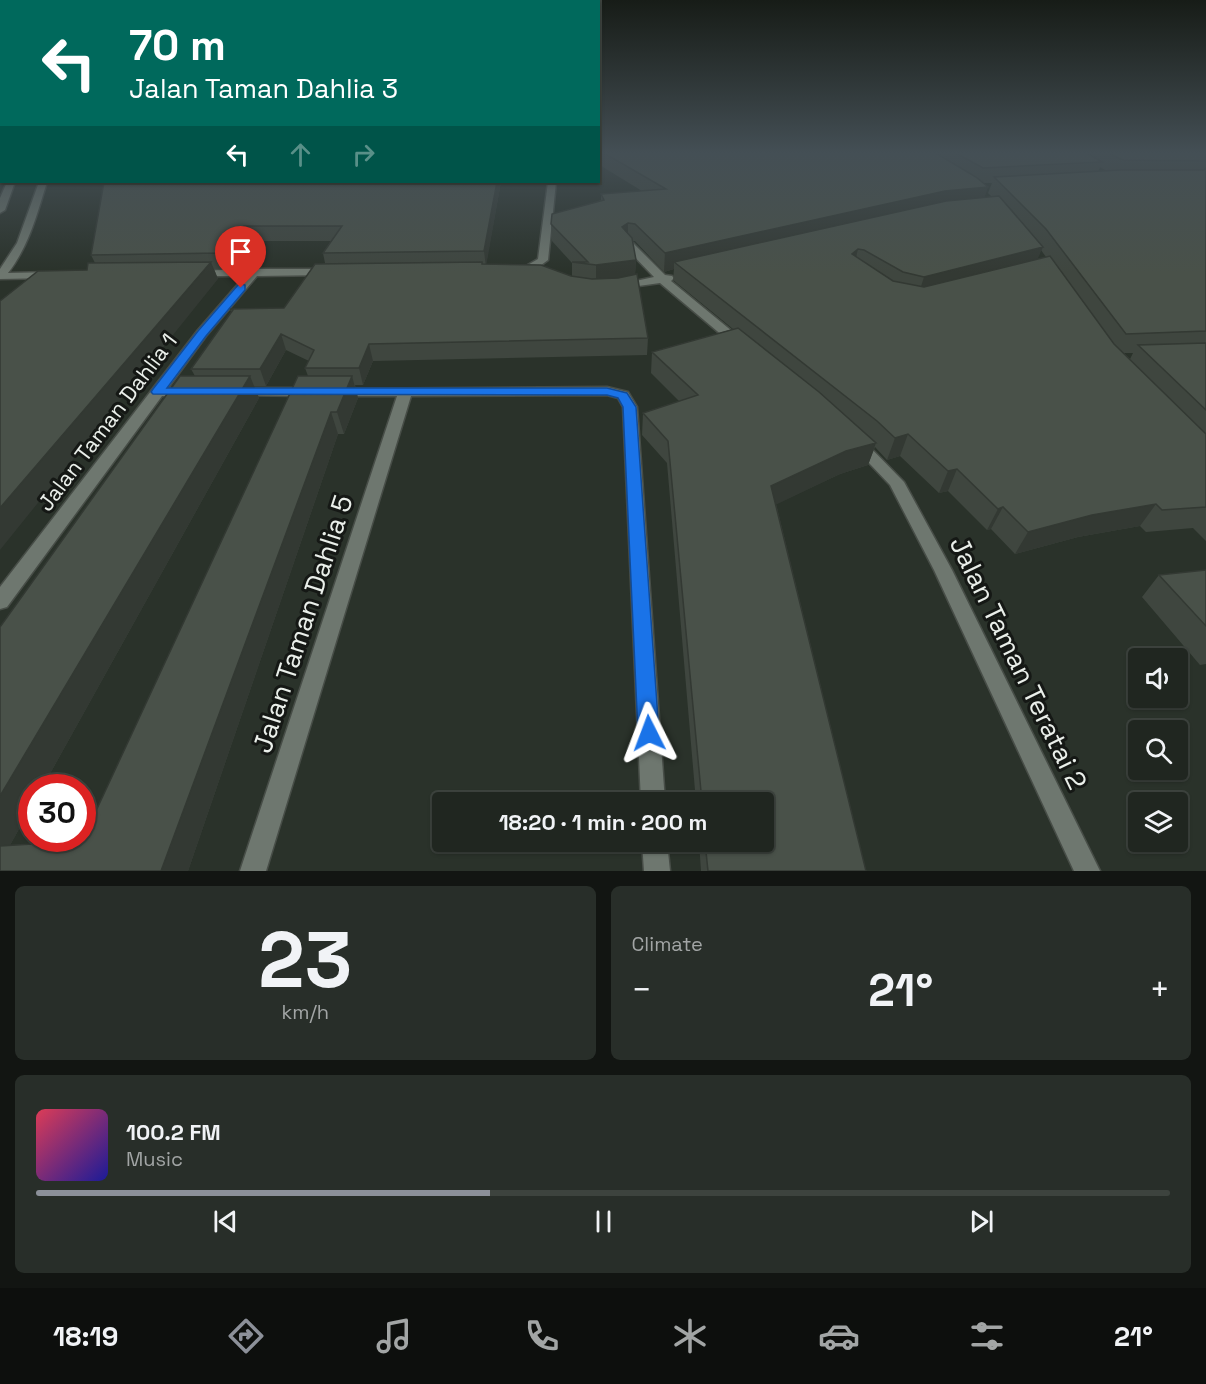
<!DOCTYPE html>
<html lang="en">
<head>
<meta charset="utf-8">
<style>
  body { margin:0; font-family:"Space Grotesk",sans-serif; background:#282e29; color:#f1f3f6; height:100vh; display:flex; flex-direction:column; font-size:22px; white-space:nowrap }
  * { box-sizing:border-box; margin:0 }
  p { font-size:20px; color:#a2a5a5 }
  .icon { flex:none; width:33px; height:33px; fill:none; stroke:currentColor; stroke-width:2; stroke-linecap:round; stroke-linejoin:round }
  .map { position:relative; height:871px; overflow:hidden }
  .details { display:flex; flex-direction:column; gap:15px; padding:15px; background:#121512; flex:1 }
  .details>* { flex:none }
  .banner { position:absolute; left:0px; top:0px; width:600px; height:183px; box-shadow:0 2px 4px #0004,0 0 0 2px #3d433e; background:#00695c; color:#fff; overflow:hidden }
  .controls { position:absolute; left:1128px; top:648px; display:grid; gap:12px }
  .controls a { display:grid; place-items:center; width:60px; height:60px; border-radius:6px; background:#202620; box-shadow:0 2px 4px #0004,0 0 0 2px #3d433e; font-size:30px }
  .speed { position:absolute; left:18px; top:774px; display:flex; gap:12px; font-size:30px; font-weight:700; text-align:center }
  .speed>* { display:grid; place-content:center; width:78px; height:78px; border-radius:50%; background:#202620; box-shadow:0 2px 4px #0004,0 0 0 2px #3d433e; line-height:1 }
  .speed .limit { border:9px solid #d22; background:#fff; color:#111 }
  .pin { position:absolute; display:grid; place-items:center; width:51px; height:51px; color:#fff; margin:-62px -26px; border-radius:50% 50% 50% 0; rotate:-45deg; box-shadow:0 0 6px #0007 }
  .pin .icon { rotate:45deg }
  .me { position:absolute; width:66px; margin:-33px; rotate:357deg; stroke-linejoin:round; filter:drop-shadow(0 0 4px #0008) }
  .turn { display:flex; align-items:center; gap:21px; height:126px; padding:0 30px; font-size:27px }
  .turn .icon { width:78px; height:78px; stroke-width:2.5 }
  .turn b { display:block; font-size:42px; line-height:51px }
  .lanes { display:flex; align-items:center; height:57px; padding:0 30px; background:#0003; justify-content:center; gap:30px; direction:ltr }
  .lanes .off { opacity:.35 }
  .big { font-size:45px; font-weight:800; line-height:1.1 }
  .details .card { flex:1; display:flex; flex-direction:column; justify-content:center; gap:9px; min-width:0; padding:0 21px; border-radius:9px; background:#282e29 }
  .details .dial { align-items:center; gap:0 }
  .dial b { font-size:78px; line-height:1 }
  .song { display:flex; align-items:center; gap:18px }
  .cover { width:72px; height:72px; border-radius:9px; background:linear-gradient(135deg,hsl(350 70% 55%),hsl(240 70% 35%)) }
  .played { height:6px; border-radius:3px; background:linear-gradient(90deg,#8c9099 40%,#3d433e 40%) }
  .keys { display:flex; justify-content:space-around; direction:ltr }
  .heat { display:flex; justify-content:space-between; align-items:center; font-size:33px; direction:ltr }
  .details .tiles { flex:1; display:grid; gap:15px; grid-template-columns:1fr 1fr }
  .card:last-child { grid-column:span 2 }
  .trip { position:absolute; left:432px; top:792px; width:342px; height:60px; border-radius:6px; background:#202620; box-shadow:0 2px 4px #0004,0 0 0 2px #3d433e; font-weight:800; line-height:60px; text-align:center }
  .dock { display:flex; height:96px; justify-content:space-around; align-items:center; background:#0d0f0d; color:#a2a5a5 }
  .dock .icon { width:42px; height:42px }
  .dock .on { color:#8c9099 }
  .dock b { font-size:27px; color:#f1f3f6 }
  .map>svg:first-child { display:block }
</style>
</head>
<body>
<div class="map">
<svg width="1206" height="871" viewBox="0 0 1206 871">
  <rect width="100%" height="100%" fill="#2a322a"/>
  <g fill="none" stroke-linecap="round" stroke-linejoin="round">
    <g stroke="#474d47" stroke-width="3">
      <path id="minor" d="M7,182H15L5,210L0,213V198Z
        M39,182H47C37,214 29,246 8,273L52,272L57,275L52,278L0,279V269L17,243Z
        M548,182H556L548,260L533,271L513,272V268L526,266L538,259Z
        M629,242L633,243L665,275L672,276L674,278L671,281L744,341L746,344L744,347H736L660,283L617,289V285L654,277L625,247V243Z
        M254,269H328L333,272L328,275L257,276L206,336L168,388L193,389L195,392L193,395L162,396L7,607L0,609V587L198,330L245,276H196L191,273L192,271Z
        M607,387L628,392L637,407L665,802H641L623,407L618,398L607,395L411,396L266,871H240L397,396H338L331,392L333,389Z
        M239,388H311L318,392L311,396L234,395L232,392Z
        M857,437L862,439L904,482L952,570L1100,871H1074L934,570L890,485L849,442Z
        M642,842H667L670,871H644Z"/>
    </g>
    <use href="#minor" fill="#6e776f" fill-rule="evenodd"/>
  </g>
  <path fill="#3f463f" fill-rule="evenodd" d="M598,152H1206V541L1193,528L1146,532L1140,526L1078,537L1015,554L991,529L987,530L948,491L939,493L900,456L887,460L875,447L868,465L840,474L776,504L866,871H701L699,842H764V802H696L667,463L642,435L643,413L679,401L651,373L652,352L733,329L673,280L674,269L664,272L635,241H632L636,260L635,274L648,338L647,355L373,361L363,385H355L358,398L344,434H338L188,871H0V627L195,376L191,369L231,312L230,309L284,308L325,263L323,253L331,241H249L226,269H214L218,279L87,270L95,263L91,255L104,182H501L486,264L572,276V263L552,241L551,224L601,200V194L642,191L598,164ZM1100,167L1107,171L1098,172ZM984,183H992L988,193L992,197H985ZM1041,250L1046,257L1037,259ZM286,350L309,361L305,368L308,376L82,841L10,845L32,806V788H42L259,398L254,386H266ZM1124,353H1133L1130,359Z
    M1206,570V664L1200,665L1142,597L1159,575Z"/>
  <path fill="#333933" d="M497,182H501L486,267L484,251Z
    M988,187L983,203L674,262V269L664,272L665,253L945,191Z
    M628,223V240L622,227Z
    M244,226L249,241L226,269L220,253Z
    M1043,247L1035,265L918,296L924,277Z
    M858,249L854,267L852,254Z
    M636,260L635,278L596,284V265Z
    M211,262L218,279L0,550V508Z
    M281,334L286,350L266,386L260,369Z
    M369,344L373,361L363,385L359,368Z
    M250,376L259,398L42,788H32V806L0,863V796Z
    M352,376L358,398L344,434L337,412Z
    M331,412L338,434L188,871H161Z
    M908,434L900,456L887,460L895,438Z
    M876,443L868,465L840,474L767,509L771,486L846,451Z
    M957,469L948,491L939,493L948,471Z
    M1156,504L1140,526L1078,537L1015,554L1028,532L1092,515Z
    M1003,507L991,529L987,530L998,509Z"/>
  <path fill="#495149" stroke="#333933" stroke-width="1.5" d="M602,152H934L976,177L988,187L945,191L665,253L635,224L628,223L622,227L632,238L636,260L596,265L572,262H588L551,224L552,214L604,200L601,194L666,189Z
    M954,152H1085L1102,162L983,168Z
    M1106,152H1206V162L1205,161L1123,160Z
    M1206,168V331L1126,334L1046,229L994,177L1120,170H1204Z
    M104,182H497L484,251L323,253L342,226H244L220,253L91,255Z
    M999,196L1043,247L924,277L903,272L864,250L858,249L852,254L893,281L924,287L1050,256L1114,344L1206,434V507L1162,510L1156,504L1092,515L1028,532L1003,507L998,509L957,469L948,471L908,434L895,438L877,421L674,262L946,201Z
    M211,262L0,508V301L38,271L87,270L88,263Z
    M482,262V264L541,265L571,276L592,279L618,278L637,274L648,338L369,344L359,368H305L314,350L281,334L260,369H191L233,310L230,309L284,308L315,264Z
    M738,328L819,392L876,443L846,451L771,486L866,871H708L705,842H764V802H702L668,441L643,413L698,395L652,352Z
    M1206,343V410L1138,345Z
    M180,376H250L0,796V627Z
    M298,376H352L337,412H331L161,871H0V846L82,841Z
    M1206,570V626L1159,575Z"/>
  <linearGradient id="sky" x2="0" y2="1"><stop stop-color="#171c17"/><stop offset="0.56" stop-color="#444f55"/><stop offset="1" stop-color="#444f55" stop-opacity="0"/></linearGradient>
  <rect width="1206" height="273" fill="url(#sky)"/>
  <path fill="#1a73e8" stroke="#114b97" stroke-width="1.5" d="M241,284L245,285V290L206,336L167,388H607L627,393L636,407L659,733L656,740L649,742L641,740L638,733L623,407L618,398L607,395L153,394L151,392L153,389L198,331L238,285Z"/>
  <g text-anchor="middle" stroke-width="6" stroke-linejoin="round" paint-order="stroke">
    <g font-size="22" fill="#eaefea" stroke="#151815">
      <text transform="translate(107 422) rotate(-53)" y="8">Jalan Taman Dahlia 1</text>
    </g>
    <g font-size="27" fill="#eaefea" stroke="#151815">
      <text transform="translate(303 624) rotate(-72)" y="9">Jalan Taman Dahlia 5</text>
      <text transform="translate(1018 663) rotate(64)" y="9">Jalan Taman Teratai 2</text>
    </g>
  </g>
</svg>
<div class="controls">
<a><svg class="icon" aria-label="sound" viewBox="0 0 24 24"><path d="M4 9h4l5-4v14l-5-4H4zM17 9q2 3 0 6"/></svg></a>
<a><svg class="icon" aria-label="search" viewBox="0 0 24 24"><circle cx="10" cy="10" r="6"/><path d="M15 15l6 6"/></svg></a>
<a><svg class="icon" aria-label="layers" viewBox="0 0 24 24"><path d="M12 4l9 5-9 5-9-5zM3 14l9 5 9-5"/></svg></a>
</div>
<div class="speed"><div class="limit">30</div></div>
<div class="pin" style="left:241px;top:288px;background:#d93025"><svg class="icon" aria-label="arrive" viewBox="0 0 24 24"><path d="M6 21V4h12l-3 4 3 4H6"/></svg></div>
<svg class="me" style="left:649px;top:733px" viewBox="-20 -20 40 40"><path d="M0-17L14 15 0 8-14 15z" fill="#1a73e8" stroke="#fff" stroke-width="4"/></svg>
<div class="trip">18:20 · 1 min · 200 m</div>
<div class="banner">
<div class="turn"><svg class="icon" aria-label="left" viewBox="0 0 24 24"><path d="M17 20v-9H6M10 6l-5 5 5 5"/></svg><div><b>70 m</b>Jalan Taman Dahlia 3</div></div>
<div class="lanes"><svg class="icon" aria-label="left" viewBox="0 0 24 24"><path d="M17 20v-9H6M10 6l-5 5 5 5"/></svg><svg class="icon off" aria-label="ahead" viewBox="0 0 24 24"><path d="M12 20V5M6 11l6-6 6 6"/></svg><svg class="icon off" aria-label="right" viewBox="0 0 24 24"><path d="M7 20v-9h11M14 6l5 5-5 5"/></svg></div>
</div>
</div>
<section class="details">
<div class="tiles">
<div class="card dial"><b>23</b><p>km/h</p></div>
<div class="card"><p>Climate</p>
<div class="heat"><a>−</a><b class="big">21°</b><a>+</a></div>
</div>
<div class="card">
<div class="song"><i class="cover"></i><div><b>100.2 FM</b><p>Music</p></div></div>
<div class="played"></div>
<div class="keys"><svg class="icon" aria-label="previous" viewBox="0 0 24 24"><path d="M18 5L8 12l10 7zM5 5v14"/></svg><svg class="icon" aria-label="pause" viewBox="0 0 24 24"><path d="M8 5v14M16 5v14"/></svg><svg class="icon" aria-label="next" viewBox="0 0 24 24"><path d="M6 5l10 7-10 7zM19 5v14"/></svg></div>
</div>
</div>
</section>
<nav class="dock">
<b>18:19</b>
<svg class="icon on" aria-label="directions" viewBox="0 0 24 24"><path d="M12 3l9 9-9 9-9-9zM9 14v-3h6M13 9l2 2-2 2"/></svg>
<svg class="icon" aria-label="music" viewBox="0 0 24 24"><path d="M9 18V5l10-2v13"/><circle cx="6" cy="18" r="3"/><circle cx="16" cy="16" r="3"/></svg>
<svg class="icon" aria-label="phone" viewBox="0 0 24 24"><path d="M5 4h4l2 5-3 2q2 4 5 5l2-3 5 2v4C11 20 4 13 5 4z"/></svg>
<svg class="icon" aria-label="climate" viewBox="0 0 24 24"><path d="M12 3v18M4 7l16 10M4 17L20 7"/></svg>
<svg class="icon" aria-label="car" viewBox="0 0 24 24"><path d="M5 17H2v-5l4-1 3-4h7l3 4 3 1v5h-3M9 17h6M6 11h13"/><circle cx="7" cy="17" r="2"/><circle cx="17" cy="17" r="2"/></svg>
<svg class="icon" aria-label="filters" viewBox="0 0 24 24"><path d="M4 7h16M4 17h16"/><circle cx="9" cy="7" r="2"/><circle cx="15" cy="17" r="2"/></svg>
<b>21°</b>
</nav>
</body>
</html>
